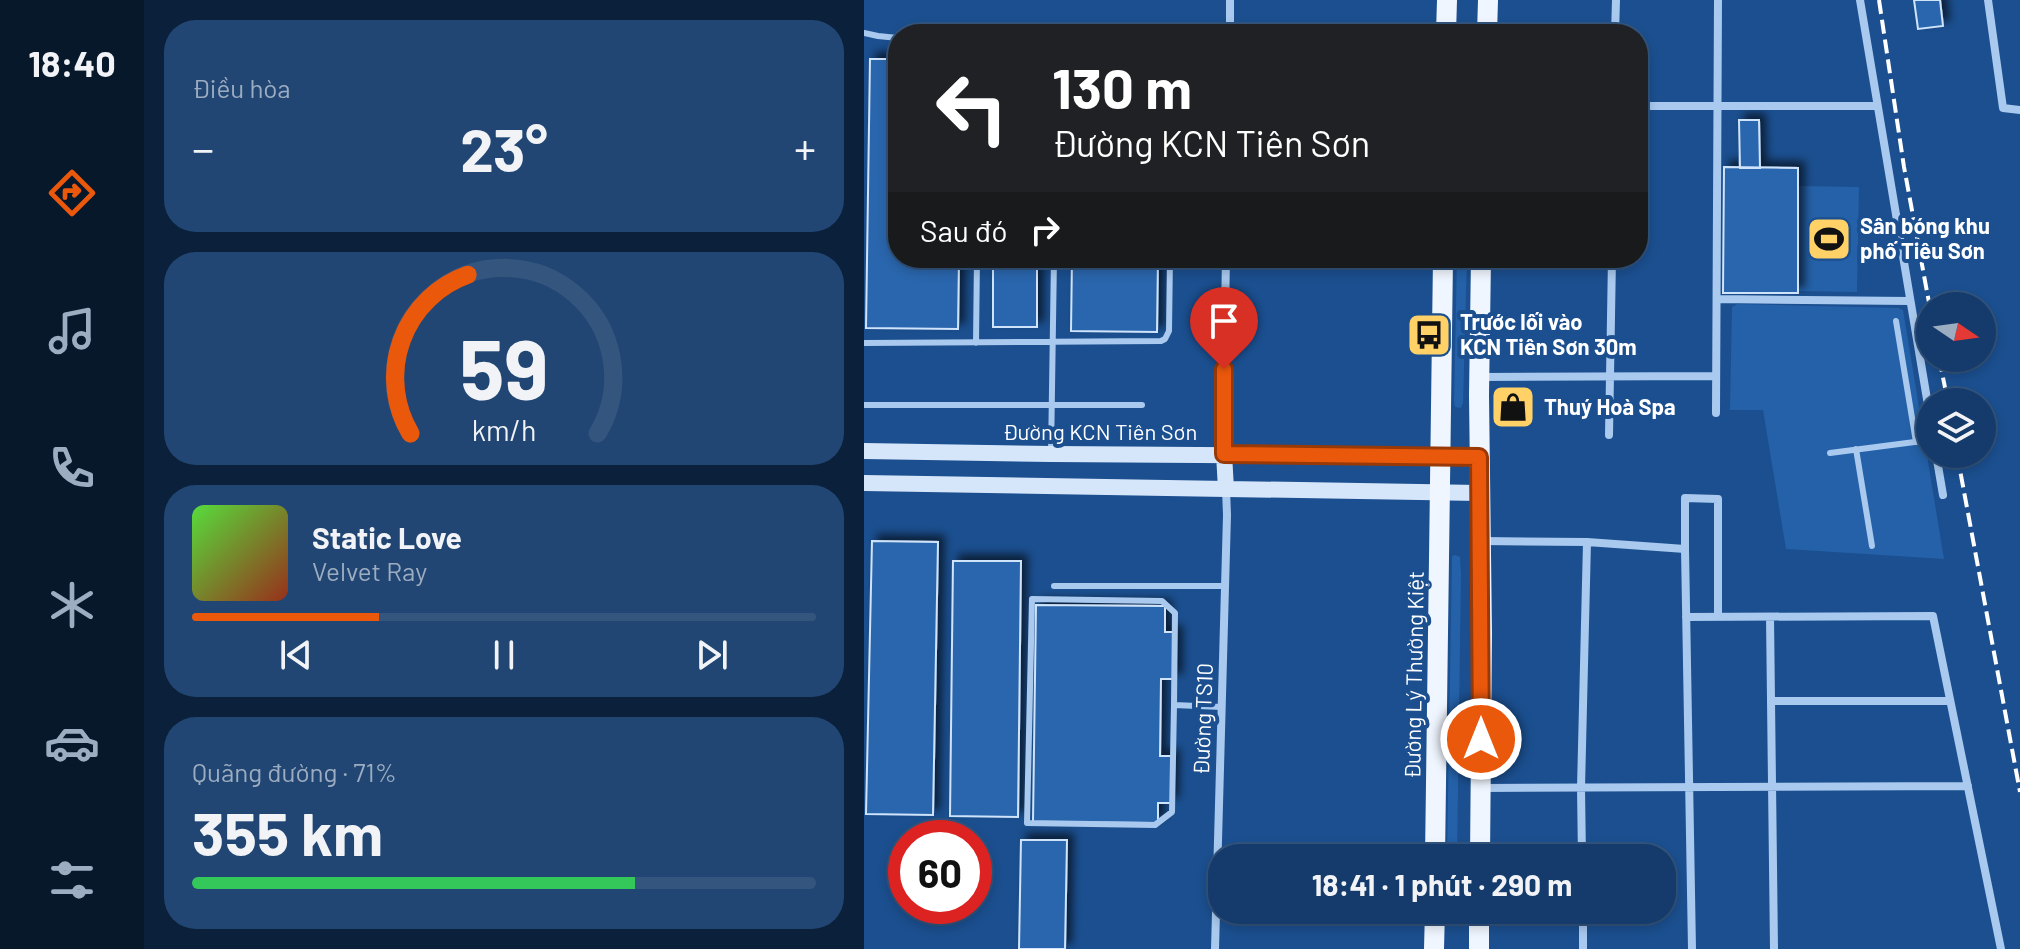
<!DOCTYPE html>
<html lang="vi">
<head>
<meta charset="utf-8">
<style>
  body { margin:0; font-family:Barlow,sans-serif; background:#214673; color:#f1f3f6; height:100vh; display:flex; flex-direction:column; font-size:30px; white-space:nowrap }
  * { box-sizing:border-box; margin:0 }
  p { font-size:26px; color:#9dadc1 }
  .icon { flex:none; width:44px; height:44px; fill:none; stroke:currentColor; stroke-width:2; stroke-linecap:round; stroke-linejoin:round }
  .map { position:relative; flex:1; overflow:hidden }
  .sheet { display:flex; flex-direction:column; gap:20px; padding:20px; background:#0b203b; width:720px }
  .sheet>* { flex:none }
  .banner { position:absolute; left:24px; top:24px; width:760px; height:244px; border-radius:32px; box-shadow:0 4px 12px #0003,0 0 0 2px #33557e; background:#202124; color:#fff; overflow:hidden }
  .needle { width:52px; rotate:103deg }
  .controls { position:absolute; left:1052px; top:292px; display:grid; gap:16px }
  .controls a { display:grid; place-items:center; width:80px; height:80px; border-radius:50%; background:#143b6b; box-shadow:0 4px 12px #0003,0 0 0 2px #33557e; font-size:40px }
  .speed { position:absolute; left:24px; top:820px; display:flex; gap:16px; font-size:40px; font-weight:700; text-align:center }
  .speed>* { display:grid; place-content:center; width:104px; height:104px; border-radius:50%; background:#143b6b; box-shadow:0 4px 12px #0003,0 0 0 2px #33557e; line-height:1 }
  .speed .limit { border:12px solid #d22; background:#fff; color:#111 }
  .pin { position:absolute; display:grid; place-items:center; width:68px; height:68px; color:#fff; margin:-82px -34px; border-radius:50% 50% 50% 0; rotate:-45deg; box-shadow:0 0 8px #0007 }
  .pin .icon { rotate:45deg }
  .me { position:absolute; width:88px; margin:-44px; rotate:0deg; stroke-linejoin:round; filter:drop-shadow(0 0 6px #0008) }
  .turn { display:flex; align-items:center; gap:28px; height:168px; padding:0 32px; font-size:36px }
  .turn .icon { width:104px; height:104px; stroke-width:2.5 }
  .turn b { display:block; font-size:56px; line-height:68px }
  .then { display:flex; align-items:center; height:76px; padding:0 32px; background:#0003; gap:16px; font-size:30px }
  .big { font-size:60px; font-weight:700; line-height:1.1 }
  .sheet .tile { flex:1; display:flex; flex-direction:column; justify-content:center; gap:12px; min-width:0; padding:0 28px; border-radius:32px; background:#214673 }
  .sheet .dial { align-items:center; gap:0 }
  .dial svg { height:208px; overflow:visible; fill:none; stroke:#33557e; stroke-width:7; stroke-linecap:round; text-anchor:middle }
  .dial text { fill:#f1f3f6; stroke:none }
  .song { display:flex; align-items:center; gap:24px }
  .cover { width:96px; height:96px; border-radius:12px; background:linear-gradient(135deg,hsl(110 70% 55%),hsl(10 70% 35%)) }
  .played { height:8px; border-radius:4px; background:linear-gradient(90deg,#ea580c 30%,#33557e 30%) }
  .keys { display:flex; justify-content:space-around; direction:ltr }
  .heat { display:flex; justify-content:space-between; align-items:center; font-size:44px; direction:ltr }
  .charge { height:12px; border-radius:6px; background:linear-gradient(90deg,#34c759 71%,#33557e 0) }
  .trip { position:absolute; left:344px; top:844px; width:468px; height:80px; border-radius:32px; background:#143b6b; box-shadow:0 4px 12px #0003,0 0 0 2px #33557e; font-weight:700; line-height:80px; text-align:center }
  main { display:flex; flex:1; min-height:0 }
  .menu { display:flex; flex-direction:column; width:144px; justify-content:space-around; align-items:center; background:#08182b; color:#9dadc1 }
  .menu .icon { width:56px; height:56px }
  .menu .active { color:#ea580c }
  .menu b { font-size:36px; color:#f1f3f6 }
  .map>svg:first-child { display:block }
</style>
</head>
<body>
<main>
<nav class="menu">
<b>18:40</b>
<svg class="icon active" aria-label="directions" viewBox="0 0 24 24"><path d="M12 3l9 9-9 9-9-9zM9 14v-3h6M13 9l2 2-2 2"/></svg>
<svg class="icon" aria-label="music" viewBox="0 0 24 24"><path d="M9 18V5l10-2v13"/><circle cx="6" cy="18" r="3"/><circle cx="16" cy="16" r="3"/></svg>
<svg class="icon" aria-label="phone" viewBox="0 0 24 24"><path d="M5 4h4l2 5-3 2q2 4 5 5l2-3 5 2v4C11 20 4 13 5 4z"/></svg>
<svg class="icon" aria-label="climate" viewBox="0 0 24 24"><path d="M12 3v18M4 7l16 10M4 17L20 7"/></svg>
<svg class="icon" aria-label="car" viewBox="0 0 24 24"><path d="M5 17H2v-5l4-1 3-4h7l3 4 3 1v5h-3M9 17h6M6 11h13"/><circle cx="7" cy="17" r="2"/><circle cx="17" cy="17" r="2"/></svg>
<svg class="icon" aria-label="filters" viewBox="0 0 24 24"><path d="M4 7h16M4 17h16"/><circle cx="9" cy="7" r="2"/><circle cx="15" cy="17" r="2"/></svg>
</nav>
<section class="sheet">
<div class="tile"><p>Điều hòa</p>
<div class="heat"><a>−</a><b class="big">23°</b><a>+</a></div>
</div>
<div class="tile dial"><svg viewBox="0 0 100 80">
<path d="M14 69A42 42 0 1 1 86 69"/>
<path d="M14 69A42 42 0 0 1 36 8" stroke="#ea580c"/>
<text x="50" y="56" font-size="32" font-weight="700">59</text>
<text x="50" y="72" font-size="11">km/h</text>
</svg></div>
<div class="tile">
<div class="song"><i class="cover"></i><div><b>Static Love</b><p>Velvet Ray</p></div></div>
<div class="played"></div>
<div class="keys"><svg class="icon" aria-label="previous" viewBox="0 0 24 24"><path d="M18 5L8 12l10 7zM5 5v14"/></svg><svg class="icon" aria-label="pause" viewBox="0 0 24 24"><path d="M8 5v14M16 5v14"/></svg><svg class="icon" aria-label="next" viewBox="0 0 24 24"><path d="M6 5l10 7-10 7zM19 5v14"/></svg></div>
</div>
<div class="tile"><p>Quãng đường · 71%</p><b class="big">355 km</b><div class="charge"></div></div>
</section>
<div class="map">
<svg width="1156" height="949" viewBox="0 0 1156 949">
  <defs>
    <filter id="shadow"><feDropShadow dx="6" dy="-6" stdDeviation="4" flood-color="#0009"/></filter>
  </defs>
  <rect width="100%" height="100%" fill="#1b4f8f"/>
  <path fill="#2461a8" d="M935,186L995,187L993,292L935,291Z
    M593,258H603L599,403L597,408L591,407L590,401Z
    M873,304L1034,308L1039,310L1080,559L922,549L899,410H866L868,307Z
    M591,555L596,557L597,574L593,858H583L588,559V556Z"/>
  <path fill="#2a66ad" stroke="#cfe3fa" stroke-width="2" filter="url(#shadow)" d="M1050,0H1076L1079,26L1054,29Z
    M6,59H34V258H95L94,329L2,328Z
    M875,120H895L896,168H876Z
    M860,167L934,168V293H859Z
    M129,258H173V327H129Z
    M208,258H294L293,332L207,331Z
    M8,541L74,542L69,815L2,814Z
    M89,561H157L154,817L86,816Z
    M172,605L301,606V632H312V679H297L296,756H309L308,803H294V823L169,822Z
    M157,840H203L201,949H155Z"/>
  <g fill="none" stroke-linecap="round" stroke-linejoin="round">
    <path stroke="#a9c9ee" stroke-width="6" d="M0,33L14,36L34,38
      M1032,321L1052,442
      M0,343L297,341L301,339L305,331L306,258
      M112,343L113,258
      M0,405H278
      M992,449L1008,546
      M966,453L1066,440
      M187,454L190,258
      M190,586H361
      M310,705L308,812L291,825L163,823L168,599L298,601L311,613L310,705L358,707"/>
    <path stroke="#a9c9ee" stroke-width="8" d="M996,0L1066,417
      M1124,0L1139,108L1156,110
      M366,34V0
      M751,34L752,0
      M774,106H1013
      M853,299L1046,301
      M617,377L852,376
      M852,413L854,0
      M745,435L748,258
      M360,454L359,424L362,258
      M1072,454L1079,495
      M617,541L723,542L821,549L828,949
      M821,549V498L854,499V617
      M822,617L1069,616L1137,949
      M906,617L910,949
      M907,701H1086
      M617,788L1104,786
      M718,858L717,788L723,542
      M719,910V949
      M351,949L363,515L362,489"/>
    <path stroke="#d6e6fa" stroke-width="16" d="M0,451L187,454L615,457
      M360,454L362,489
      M0,483L615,493"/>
    <path stroke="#f0f6ff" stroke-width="20" d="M582,34L583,0
      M623,34L624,0
      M571,858L579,258
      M616,858L618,633L615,395L617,258
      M570,949L571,910
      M615,949V910"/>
    <path stroke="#fff" stroke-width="4" stroke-dasharray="14 6" stroke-linecap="butt" d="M1015,0L1040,167L1066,308
      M1075,358L1084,402
      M1093,454L1156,792"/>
  </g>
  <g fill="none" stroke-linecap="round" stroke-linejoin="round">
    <g stroke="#983908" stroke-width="20">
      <path id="route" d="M360,369V454L615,457L617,739"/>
    </g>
    <use href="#route" stroke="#ea580c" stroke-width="14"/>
  </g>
  <defs>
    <g id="stadium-square" transform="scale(2.3)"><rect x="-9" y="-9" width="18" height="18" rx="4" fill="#ffd166" stroke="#1b4f8f"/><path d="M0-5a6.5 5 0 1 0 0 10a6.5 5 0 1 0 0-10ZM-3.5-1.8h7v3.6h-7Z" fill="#111"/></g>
    <g id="bus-square" transform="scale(2.3)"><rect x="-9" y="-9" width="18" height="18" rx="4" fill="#ffd166" stroke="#1b4f8f"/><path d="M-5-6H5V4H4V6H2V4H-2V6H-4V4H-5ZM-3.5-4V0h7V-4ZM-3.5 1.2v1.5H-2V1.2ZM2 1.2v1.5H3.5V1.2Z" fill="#111"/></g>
    <g id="shop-square" transform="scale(2.3)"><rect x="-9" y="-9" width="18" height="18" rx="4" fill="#ffd166" stroke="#1b4f8f"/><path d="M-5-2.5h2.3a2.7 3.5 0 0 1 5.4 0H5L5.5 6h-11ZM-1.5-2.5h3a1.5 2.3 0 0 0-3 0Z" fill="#111"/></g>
  </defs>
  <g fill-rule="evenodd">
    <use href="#stadium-square" x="965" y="239"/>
    <use href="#bus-square" x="565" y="335"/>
    <use href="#shop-square" x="649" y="407"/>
  </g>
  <g text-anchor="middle" stroke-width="8" stroke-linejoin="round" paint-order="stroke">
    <g font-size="22" font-weight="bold" fill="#fff" stroke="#1b4f8f" text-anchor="start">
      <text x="996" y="234">Sân bóng khu<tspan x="996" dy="25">phố Tiêu Sơn</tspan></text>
      <text x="596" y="330">Trước lối vào<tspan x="596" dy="25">KCN Tiên Sơn 30m</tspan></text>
      <text x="680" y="415">Thuý Hoà Spa</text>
    </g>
    <g font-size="22" fill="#fff" stroke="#1b4f8f">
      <text x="236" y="440">Đường KCN Tiên Sơn</text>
      <text transform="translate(550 675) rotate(-89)" y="8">Đường Lý Thường Kiệt</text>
      <text transform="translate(339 719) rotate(-88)" y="8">Đường TS10</text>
    </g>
  </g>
</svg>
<div class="controls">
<a><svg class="needle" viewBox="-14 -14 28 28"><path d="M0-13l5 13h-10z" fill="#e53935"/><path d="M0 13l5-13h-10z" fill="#9dadc1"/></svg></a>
<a><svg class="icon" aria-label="layers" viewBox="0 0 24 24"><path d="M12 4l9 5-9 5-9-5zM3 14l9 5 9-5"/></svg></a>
</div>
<div class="speed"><div class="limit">60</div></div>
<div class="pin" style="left:360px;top:369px;background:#d93025"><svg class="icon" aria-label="arrive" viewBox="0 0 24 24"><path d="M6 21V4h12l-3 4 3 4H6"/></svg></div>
<svg class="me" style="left:617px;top:739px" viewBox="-20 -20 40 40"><circle r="17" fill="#ea580c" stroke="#fff" stroke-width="3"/><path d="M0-11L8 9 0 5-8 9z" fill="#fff"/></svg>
<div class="trip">18:41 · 1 phút · 290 m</div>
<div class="banner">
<div class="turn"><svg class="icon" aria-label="left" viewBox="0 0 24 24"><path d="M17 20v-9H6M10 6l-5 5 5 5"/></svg><div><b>130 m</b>Đường KCN Tiên Sơn</div></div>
<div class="then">Sau đó<svg class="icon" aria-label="right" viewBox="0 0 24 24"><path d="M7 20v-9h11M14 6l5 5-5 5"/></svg></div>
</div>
</div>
</main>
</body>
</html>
